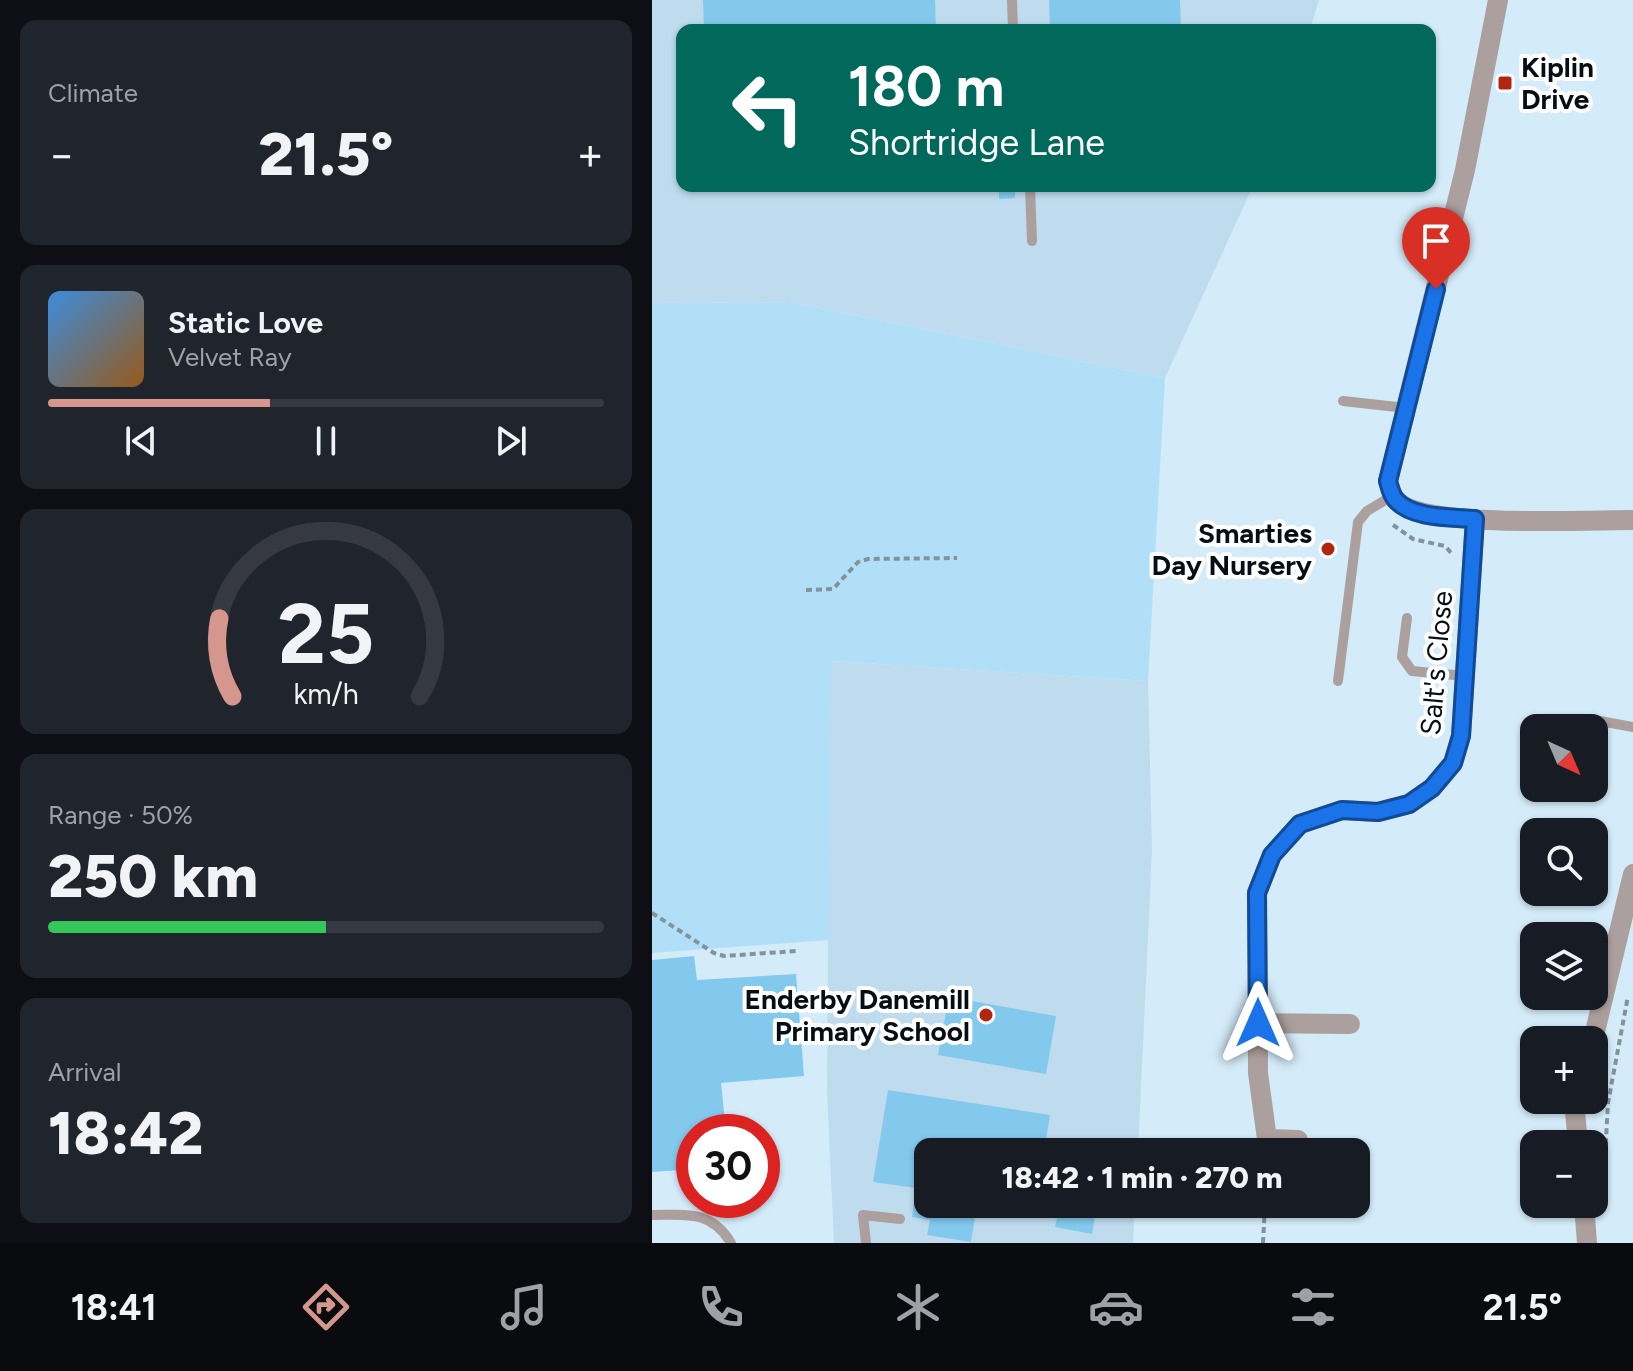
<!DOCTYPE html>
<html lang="en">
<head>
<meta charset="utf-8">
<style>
  body { margin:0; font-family:Figtree,sans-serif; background:#20242c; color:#f1f3f6; height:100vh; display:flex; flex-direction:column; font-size:30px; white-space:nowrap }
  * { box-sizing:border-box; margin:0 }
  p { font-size:26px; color:#9ea1a6 }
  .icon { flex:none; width:44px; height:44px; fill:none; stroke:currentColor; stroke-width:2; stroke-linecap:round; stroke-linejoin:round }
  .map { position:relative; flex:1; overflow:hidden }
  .drawer { display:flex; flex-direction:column; gap:20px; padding:20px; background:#0d0f14; width:652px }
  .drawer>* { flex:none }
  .top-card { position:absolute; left:24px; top:24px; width:760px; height:168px; border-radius:16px; box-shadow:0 2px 6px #0004; background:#00695c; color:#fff; overflow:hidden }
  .needle { width:52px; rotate:136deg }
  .tools { position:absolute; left:868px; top:714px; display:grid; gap:16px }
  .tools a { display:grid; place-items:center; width:88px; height:88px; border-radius:16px; background:#171b24; box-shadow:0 2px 6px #0004; font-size:40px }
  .speed { position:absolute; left:24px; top:1114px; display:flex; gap:16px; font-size:40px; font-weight:700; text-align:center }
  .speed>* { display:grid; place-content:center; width:104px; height:104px; border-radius:50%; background:#171b24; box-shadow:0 2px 6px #0004; line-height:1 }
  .speed .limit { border:12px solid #d22; background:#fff; color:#111 }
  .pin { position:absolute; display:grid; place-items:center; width:68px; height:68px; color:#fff; margin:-82px -34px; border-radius:50% 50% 50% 0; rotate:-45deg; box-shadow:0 0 8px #0007 }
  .pin .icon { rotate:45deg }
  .me { position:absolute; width:88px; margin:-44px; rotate:0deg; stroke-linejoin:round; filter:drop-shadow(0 0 6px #0008) }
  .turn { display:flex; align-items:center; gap:28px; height:168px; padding:0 40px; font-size:36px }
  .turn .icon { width:104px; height:104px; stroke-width:2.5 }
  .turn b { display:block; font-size:56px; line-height:68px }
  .big { font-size:60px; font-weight:800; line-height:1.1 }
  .drawer .tile { flex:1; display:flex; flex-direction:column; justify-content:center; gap:12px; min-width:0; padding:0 28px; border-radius:16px; background:#20242c }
  .drawer .dial { align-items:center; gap:0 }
  .dial svg { height:208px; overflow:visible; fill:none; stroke:#363941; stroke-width:7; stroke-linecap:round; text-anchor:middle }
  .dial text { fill:#f1f3f6; stroke:none }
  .song { display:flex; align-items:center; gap:24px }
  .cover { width:96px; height:96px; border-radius:12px; background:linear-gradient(135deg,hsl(210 70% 55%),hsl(30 70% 35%)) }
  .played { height:8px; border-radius:4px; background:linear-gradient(90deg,#d5968e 40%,#363941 40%) }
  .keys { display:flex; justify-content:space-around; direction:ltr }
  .heat { display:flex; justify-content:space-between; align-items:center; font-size:44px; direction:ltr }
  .charge { height:12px; border-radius:6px; background:linear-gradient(90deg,#34c759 50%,#363941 0) }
  .trip { position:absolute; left:262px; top:1138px; width:456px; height:80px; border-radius:16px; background:#171b24; box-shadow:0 2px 6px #0004; font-weight:800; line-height:80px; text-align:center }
  .menu { display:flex; height:128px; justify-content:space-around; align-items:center; background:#090b0e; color:#9ea1a6 }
  .menu .icon { width:56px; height:56px }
  .menu .selected { color:#d5968e }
  .menu b { font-size:36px; color:#f1f3f6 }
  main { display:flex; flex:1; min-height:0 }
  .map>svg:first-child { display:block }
</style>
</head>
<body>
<main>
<section class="drawer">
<div class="tile"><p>Climate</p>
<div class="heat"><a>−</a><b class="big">21.5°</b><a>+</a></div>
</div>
<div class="tile">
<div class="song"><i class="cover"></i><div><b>Static Love</b><p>Velvet Ray</p></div></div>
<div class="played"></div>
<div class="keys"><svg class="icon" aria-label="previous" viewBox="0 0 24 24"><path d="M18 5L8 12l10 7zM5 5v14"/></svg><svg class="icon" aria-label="pause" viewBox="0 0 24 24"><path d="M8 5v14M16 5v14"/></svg><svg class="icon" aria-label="next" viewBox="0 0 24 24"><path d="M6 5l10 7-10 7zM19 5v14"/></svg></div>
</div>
<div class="tile dial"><svg viewBox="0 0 100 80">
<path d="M14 69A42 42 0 1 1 86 69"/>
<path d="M14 69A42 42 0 0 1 9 39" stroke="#d5968e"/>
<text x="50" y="56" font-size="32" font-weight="700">25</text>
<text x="50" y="72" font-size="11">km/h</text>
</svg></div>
<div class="tile"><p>Range · 50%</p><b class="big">250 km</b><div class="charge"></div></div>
<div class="tile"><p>Arrival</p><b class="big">18:42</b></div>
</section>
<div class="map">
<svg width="981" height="1243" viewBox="0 0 981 1243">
  <rect width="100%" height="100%" fill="#d4ebf9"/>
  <path fill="#bedcee" d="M0,0H667L658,30H30V186H601L513,378L138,302L0,303Z
    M178,661L496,681L500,850L486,1152H276V1204H483L481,1243H182L175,1090Z"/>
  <path fill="#b2dff8" d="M138,302L513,378L496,681L179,661L177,940L0,953V303Z"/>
  <path fill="#83c9ed" d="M51,0H283L284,30H52Z
    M397,0H528L529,30H398Z
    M56,186H141V189L57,191Z
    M347,186H363V198L347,199Z
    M42,956L45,980L144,974L152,1076L69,1083L74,1132H42V1169L0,1172V960Z
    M297,997L404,1016L394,1074L286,1055Z
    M236,1090L398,1115L392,1152H276V1204H325L319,1242L275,1235L278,1220L260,1217L264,1188L221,1182Z
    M331,1204H384L382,1214L331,1206Z
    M408,1204H445L440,1234L403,1227Z"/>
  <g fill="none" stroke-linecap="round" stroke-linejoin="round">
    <path stroke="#82939d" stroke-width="4" stroke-dasharray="6 4" stroke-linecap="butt" d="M741,525L761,539L793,546L800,554
      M154,590L181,589L206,562L216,559L305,558
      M0,913L62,953L72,956L144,951
      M951,1194L956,1103L976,996
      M611,1243L613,1204"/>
    <path stroke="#aca09e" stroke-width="10" d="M360,0L361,30
      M378,186L380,241
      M691,401L754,408
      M755,618L750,657L760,671L813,676
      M686,681L706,522L715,511L740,496
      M937,719L981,727
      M604,1152L615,1139
      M0,1215C35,1215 59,1210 79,1243
      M214,1243L211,1215L248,1219"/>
    <path stroke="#aca09e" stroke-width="20" d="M846,0L813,170L736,481C739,489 740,498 747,503C779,528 934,520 981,520
      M606,1023L698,1024
      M941,1040L981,874
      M926,1100L923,1112L926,1144
      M646,1140L615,1139L606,1073L605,893L620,855L648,824L690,810L726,812L757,804L780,788L801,763L809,736L823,519
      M932,1204L935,1243"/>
  </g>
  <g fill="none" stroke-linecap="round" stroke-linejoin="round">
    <g stroke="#114b97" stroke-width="20">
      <path id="route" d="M606,1023L605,893L620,855L648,824L690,810L726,812L757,804L780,788L801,763L809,736L823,519C800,517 759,519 743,499C739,494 738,488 736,481L784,289"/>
    </g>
    <use href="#route" stroke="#1a73e8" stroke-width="14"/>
  </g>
  <g fill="#b2250f" stroke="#fff" stroke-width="3">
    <rect x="845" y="75" width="16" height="16" rx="4"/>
    <circle cx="676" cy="549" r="8"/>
    <circle cx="334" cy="1015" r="8"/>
  </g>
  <g text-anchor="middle" stroke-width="8" stroke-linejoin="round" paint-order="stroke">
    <g font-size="28" font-weight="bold" fill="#070e13" stroke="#fff" text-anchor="end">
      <text x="869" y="77" text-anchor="start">Kiplin<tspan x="869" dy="32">Drive</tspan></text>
      <text x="660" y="543">Smarties<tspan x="660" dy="32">Day Nursery</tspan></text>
      <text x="318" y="1009">Enderby Danemill<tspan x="318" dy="32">Primary School</tspan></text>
    </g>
    <g font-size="28" fill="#070e13" stroke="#fff">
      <text transform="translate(784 663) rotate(-85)" y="10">Salt's Close</text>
    </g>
  </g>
</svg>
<div class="tools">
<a><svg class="needle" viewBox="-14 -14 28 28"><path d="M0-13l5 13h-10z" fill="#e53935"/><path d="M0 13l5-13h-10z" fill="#9ea1a6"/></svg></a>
<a><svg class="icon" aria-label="search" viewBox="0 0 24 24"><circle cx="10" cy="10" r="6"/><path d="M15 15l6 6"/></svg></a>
<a><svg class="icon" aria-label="layers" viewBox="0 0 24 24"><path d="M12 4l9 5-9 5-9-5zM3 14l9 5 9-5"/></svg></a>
<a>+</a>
<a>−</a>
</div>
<div class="speed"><div class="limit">30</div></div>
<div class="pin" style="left:784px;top:289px;background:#d93025"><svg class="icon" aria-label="arrive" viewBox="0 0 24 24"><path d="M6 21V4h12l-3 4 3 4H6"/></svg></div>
<svg class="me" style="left:606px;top:1023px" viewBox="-20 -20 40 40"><path d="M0-17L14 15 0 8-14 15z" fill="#1a73e8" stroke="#fff" stroke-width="4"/></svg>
<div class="trip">18:42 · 1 min · 270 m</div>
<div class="top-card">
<div class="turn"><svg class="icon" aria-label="left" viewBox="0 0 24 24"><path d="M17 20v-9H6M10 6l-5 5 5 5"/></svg><div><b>180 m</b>Shortridge Lane</div></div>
</div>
</div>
</main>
<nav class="menu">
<b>18:41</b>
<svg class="icon selected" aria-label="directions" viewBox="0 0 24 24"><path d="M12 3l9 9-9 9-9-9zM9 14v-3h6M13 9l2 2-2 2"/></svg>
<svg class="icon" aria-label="music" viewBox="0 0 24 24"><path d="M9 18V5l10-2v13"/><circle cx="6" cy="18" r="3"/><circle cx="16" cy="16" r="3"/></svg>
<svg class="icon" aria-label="phone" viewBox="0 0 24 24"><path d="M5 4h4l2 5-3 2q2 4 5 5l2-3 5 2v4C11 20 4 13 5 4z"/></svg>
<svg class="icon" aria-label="climate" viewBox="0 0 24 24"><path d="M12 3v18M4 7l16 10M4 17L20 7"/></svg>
<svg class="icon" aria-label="car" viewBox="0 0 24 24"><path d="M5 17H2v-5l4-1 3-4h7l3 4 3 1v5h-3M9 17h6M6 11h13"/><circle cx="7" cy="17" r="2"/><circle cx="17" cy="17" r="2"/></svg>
<svg class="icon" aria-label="filters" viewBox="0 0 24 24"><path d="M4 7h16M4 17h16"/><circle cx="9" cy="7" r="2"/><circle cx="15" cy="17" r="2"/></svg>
<b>21.5°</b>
</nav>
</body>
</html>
